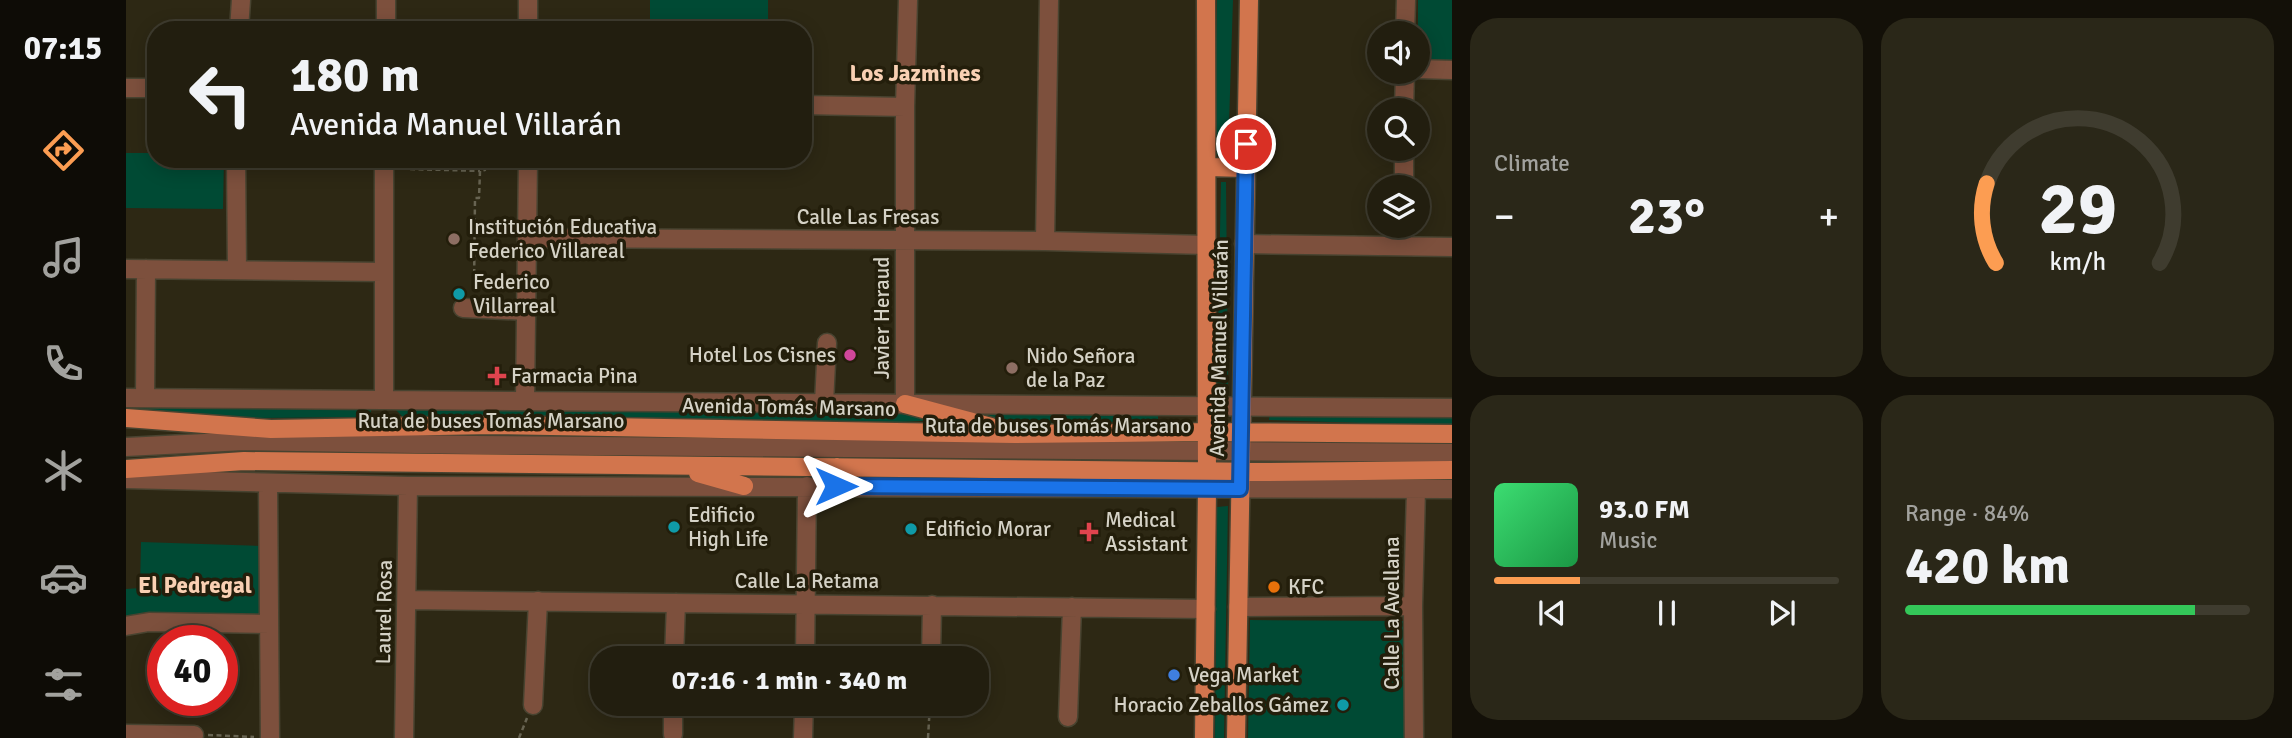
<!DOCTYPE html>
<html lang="en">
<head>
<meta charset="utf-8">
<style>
  body { margin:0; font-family:Signika,sans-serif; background:#2a2718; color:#f1f3f6; height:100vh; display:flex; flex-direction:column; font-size:26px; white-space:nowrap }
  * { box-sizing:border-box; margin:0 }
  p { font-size:23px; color:#a2a29e }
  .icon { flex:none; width:38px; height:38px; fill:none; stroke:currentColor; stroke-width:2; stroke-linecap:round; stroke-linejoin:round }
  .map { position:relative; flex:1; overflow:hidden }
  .sheet { display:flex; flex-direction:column; gap:18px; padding:18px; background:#131008; width:840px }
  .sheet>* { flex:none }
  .hud { position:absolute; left:21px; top:21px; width:665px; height:147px; border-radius:28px; box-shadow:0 4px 18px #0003,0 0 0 2px #3f3c2f; background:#221e0f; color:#f1f3f6; overflow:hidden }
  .buttons { position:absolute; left:1241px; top:21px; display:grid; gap:14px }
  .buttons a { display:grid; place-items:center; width:63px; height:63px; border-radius:50%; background:#221e0f; box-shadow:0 4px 18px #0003,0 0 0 2px #3f3c2f; font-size:35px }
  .speed { position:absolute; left:21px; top:625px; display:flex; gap:14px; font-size:35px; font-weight:700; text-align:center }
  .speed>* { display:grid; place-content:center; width:91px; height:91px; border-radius:50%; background:#221e0f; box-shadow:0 4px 18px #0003,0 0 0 2px #3f3c2f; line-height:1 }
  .speed .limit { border:10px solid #d22; background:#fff; color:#111 }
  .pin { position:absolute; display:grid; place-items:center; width:60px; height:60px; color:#fff; margin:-30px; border:4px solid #fff; border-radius:50%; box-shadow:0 2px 7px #0007 }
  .me { position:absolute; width:77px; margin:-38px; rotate:90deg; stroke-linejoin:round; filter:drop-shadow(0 0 5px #0008) }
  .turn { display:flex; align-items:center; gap:24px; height:147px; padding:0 28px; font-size:32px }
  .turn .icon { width:91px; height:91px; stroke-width:2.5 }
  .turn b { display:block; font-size:49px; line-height:60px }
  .big { font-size:52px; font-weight:700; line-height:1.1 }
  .sheet .widget { flex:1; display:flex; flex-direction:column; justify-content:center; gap:10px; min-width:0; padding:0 24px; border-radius:28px; background:#2a2718 }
  .sheet .dial { align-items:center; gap:0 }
  .dial svg { height:182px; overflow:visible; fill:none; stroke:#3f3c2f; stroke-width:7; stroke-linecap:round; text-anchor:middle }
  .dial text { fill:#f1f3f6; stroke:none }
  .song { display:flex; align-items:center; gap:21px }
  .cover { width:84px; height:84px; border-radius:10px; background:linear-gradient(135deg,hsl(140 70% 55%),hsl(140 70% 35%)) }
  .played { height:7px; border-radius:4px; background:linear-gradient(90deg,#fc9d52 25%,#3f3c2f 25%) }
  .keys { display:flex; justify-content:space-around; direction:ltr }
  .heat { display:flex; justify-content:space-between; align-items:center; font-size:38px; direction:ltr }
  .charge { height:10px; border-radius:5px; background:linear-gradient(90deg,#34c759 84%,#3f3c2f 0) }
  .sheet .tiles { flex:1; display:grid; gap:18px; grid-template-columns:repeat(2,1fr) }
  .trip { position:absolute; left:464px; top:646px; width:399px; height:70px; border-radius:28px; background:#221e0f; box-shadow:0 4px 18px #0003,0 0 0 2px #3f3c2f; font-weight:700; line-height:70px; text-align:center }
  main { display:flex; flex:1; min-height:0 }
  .tabs { display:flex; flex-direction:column; width:126px; justify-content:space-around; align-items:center; background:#0e0c06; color:#a2a29e }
  .tabs .icon { width:49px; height:49px }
  .tabs .selected { color:#fc9d52 }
  .tabs b { font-size:32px; color:#f1f3f6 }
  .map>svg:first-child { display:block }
</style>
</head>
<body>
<main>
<nav class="tabs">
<b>07:15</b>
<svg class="icon selected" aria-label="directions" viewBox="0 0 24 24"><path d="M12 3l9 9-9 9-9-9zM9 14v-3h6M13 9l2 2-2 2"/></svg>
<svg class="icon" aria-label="music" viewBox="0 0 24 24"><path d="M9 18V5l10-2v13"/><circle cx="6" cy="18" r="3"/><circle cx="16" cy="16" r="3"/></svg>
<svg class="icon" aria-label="phone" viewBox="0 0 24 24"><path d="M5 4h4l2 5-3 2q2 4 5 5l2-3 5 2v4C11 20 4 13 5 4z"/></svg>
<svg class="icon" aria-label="climate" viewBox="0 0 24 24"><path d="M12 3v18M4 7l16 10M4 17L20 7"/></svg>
<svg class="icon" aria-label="car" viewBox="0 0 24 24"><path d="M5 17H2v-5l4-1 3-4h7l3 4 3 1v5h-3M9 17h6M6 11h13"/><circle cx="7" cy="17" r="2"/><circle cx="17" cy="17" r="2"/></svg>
<svg class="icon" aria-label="filters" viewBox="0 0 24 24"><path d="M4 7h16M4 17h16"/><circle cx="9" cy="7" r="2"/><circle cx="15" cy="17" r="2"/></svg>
</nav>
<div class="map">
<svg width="1326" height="738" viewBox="0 0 1326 738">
  <rect width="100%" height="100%" fill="#2d2814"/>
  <path fill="#004a34" d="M524,0H642V30H524Z
    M1091,0H1107L1102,155H1087Z
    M1292,0H1326V61L1292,60Z
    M0,153H30V159H98L97,209L0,208Z
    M1095,182H1100L1102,384L1091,383Z
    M0,405L246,408L243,417L129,418L0,411Z
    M774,406L816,420L773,422L279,419L270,410Z
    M829,410L1032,413V421L885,425Z
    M1144,413L1326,415V426L1143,420Z
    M1102,506L1098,738H1089L1091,507Z
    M15,542L136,546L137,616L20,612L0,618V589L14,588Z
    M1124,620L1279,621L1280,738H1122Z"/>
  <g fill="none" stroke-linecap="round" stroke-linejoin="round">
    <g stroke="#484330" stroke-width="21">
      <path id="minor" d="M402,0V30
        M113,30L115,0
        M260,30V0
        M1279,33L1280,0
        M1292,69L1326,70
        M0,88H30
        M677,105L779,107
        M1278,110L1279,72
        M110,159L111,270
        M1278,187V149
        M402,238L919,241L1081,245
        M919,241L923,0
        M1118,244L1326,247
        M1277,246V226
        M0,269L257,272
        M337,308L401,311
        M779,396V107L782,0
        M0,398L1326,408
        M19,398L20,269
        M258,398V159
        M399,400L402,159
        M698,403L701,343
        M0,447L118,441L347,445L1326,453
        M0,479L282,486L1326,489
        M142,484L144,738
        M281,600L1080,609
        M1112,607L1287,606
        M0,626L23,622L143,624
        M548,658L550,603
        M679,658L681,486
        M805,658L806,605
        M407,705L412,601
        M942,717L946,607
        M0,734L68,735
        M547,734V704
        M278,738L282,486
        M677,738L678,704
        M1288,738L1287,606L1290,489"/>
    </g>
    <g stroke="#484330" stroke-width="21">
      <path id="major" d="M1081,167L1119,168
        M779,404L865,427
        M0,418L145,429L367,425L888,434L1081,432L1326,434
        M0,469L118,461L1139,472L1326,470
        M572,473L618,486
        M711,486V467
        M1078,738L1081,489L1080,0
        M1110,738L1123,0"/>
    </g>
    <path stroke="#686452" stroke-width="2.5" stroke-dasharray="5 3.5" stroke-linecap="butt" d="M284,169L354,171
      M348,291L349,198H353L354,171L359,170L360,159
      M82,735L128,737
      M393,738L401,718
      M802,738L804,704"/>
    <use href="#minor" stroke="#7d503d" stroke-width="18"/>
    <use href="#major" stroke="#d2754d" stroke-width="18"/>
  </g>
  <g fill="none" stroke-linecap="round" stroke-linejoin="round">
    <g stroke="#114b97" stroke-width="18">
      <path id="route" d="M710,486L1114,489L1120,144"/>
    </g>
    <use href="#route" stroke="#1a73e8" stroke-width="12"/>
  </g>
  <g fill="#8d6e63" stroke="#231e0b" stroke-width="2.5">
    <circle cx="328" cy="239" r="7"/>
    <circle cx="886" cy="368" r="7"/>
  </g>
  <g fill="#0f9aa8" stroke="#231e0b" stroke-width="2.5">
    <circle cx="333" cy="294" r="7"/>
    <circle cx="548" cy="527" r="7"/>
    <circle cx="785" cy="529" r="7"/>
    <circle cx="1217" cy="705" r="7"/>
  </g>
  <circle fill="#d1479c" stroke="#231e0b" stroke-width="2.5" cx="724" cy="355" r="7"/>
  <g fill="#e0444e" stroke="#231e0b" stroke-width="2.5">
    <path d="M367.5 365.5h7v7h7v7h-7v7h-7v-7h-7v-7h7z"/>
    <path d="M959.5 521.5h7v7h7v7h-7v7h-7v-7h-7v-7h7z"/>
  </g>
  <circle fill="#e8710a" stroke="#231e0b" stroke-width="2.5" cx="1148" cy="587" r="7"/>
  <circle fill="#3f7fe0" stroke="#231e0b" stroke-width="2.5" cx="1048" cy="675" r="7"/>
  <g text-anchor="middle" stroke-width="7" stroke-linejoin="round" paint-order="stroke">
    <g font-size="21" fill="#d5d2c6" stroke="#231e0b">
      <text x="742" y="224">Calle Las Fresas</text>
      <text transform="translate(756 318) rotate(-90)" y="7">Javier Heraud</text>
      <text transform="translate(1093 348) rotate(-89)" y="7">Avenida Manuel Villarán</text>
      <text transform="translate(663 407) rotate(1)" y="7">Avenida Tomás Marsano</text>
      <text x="365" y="428">Ruta de buses Tomás Marsano</text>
      <text x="932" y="433">Ruta de buses Tomás Marsano</text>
      <text x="681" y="588">Calle La Retama</text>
      <text transform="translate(258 612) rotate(-89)" y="7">Laurel Rosa</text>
      <text transform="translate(1266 613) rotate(-90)" y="7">Calle La Avellana</text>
    </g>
    <g font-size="21" fill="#d5d2c6" stroke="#231e0b" text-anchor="start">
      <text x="342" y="234">Institución Educativa<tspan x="342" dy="24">Federico Villareal</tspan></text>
      <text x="347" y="289">Federico<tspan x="347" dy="24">Villarreal</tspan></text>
      <text x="710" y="362" text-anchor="end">Hotel Los Cisnes</text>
      <text x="900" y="363">Nido Señora<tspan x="900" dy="24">de la Paz</tspan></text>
      <text x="385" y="383">Farmacia Pina</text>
      <text x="562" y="522">Edificio<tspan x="562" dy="24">High Life</tspan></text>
      <text x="979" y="527">Medical<tspan x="979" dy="24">Assistant</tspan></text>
      <text x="799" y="536">Edificio Morar</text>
      <text x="1162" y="594">KFC</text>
      <text x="1062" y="682">Vega Market</text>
      <text x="1203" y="712" text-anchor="end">Horacio Zeballos Gámez</text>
    </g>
    <g font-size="23" font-weight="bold" fill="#f9d0b3" stroke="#231e0b">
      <text x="789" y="81">Los Jazmines</text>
      <text x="69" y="593">El Pedregal</text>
    </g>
  </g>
</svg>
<div class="buttons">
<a><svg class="icon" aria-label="sound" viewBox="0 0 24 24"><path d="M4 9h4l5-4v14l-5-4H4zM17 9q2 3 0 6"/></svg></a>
<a><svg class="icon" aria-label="search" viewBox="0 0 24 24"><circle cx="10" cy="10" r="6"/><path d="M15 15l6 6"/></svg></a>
<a><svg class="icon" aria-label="layers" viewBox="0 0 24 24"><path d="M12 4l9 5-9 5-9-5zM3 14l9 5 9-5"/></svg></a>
</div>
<div class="speed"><div class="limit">40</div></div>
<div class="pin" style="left:1120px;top:144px;background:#d93025"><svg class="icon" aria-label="arrive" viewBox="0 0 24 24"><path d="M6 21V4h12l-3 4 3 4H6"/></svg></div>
<svg class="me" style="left:710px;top:486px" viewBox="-20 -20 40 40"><path d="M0-17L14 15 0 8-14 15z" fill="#1a73e8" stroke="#fff" stroke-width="4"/></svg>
<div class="trip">07:16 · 1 min · 340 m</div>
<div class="hud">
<div class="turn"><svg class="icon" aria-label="left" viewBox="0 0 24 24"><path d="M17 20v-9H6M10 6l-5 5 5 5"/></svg><div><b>180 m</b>Avenida Manuel Villarán</div></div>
</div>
</div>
<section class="sheet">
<div class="tiles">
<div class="widget"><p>Climate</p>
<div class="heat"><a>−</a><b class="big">23°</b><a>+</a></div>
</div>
<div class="widget dial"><svg viewBox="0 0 100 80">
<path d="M14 69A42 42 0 1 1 86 69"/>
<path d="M14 69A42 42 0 0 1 10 34" stroke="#fc9d52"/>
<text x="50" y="56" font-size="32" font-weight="700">29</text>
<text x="50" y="72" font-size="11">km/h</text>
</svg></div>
<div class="widget">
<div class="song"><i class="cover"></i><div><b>93.0 FM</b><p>Music</p></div></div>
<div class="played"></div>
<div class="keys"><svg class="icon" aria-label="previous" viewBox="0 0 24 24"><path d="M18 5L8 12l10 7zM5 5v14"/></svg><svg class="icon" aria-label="pause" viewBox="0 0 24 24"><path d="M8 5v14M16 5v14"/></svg><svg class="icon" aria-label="next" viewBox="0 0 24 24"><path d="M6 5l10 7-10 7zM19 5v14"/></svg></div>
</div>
<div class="widget"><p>Range · 84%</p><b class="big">420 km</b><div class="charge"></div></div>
</div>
</section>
</main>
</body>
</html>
